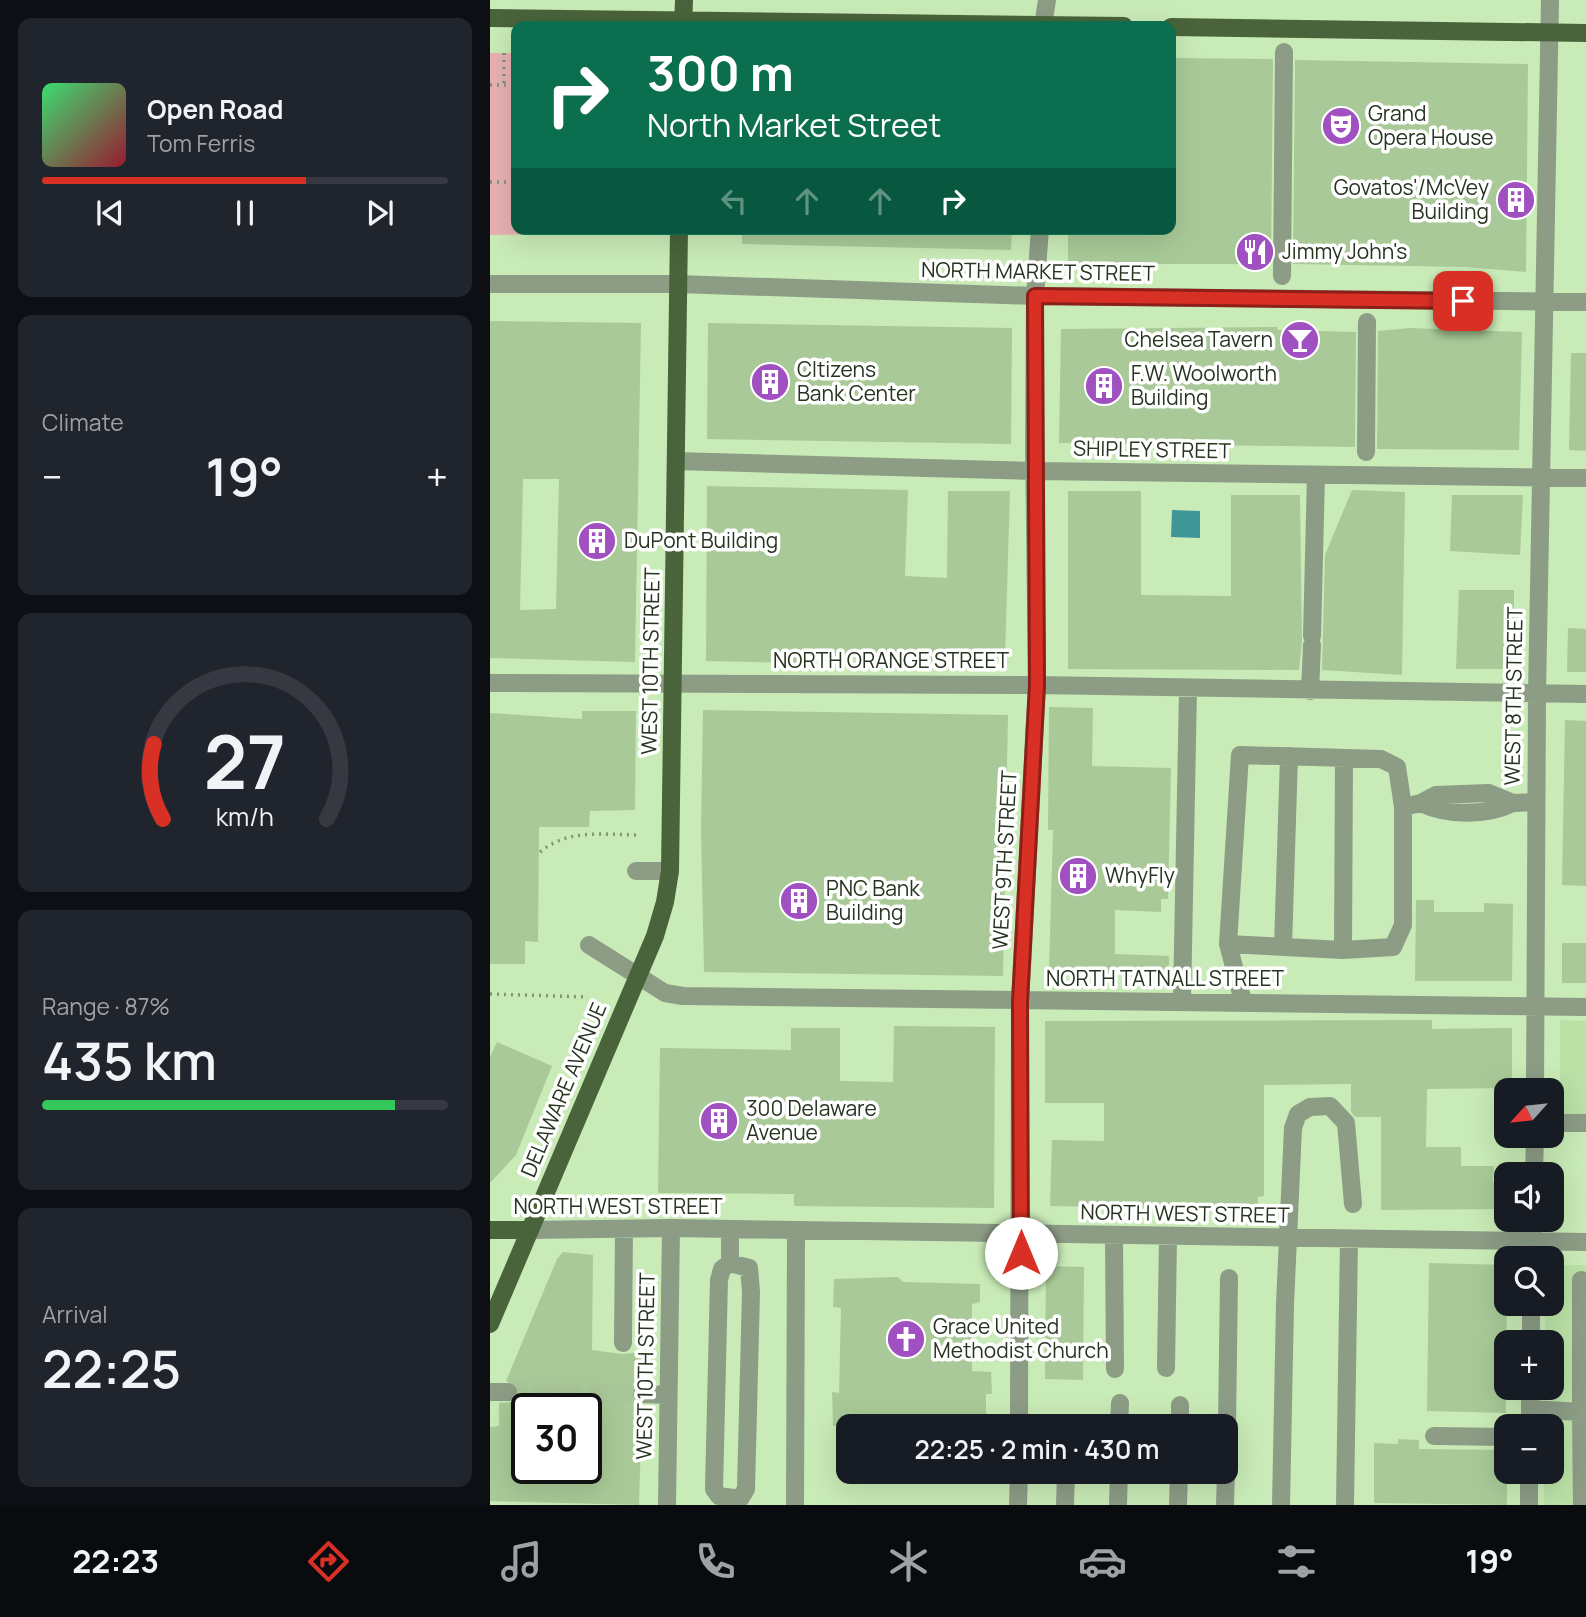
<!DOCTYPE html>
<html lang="en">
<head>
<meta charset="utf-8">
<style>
  body { margin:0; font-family:Manrope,sans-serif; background:#20242c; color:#f1f3f6; height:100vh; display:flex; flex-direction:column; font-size:26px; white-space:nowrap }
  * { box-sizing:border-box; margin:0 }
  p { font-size:23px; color:#9ea1a6 }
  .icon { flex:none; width:38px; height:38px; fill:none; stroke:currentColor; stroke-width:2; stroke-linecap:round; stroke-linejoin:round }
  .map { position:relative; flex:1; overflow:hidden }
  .side { display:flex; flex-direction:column; gap:18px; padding:18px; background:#0d0f14; width:490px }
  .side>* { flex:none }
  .hud { position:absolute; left:21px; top:21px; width:665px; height:214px; border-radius:14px; box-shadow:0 7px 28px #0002; background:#0b6e4f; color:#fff; overflow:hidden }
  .needle { width:46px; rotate:243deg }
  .buttons { position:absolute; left:1004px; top:1078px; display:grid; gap:14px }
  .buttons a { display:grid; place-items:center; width:70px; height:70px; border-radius:14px; background:#171b24; box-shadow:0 7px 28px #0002; font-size:35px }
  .speed { position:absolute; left:21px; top:1393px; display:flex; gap:14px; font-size:35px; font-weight:700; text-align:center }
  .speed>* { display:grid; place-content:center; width:91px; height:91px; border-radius:50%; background:#171b24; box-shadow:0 7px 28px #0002; line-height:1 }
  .speed .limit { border:4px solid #111; border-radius:10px; background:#fff; color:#111 }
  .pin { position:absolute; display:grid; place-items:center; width:60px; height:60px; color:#fff; margin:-30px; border-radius:14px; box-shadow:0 4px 10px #0006 }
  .me { position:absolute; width:77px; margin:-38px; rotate:0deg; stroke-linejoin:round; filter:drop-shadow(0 0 5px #0008) }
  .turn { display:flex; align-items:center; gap:24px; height:147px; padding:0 21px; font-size:32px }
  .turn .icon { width:91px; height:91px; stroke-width:2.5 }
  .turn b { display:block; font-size:49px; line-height:60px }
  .lanes { display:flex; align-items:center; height:66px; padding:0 21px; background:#0003; justify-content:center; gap:35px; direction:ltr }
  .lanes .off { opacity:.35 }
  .big { font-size:52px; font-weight:600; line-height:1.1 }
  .side .card { flex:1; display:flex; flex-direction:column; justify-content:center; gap:10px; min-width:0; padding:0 24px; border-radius:14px; background:#20242c }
  .side .dial { align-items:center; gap:0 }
  .dial svg { height:182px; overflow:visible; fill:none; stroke:#363941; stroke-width:7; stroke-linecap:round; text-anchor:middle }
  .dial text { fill:#f1f3f6; stroke:none }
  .song { display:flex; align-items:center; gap:21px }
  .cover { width:84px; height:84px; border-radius:10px; background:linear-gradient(135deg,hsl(140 70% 55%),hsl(350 70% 35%)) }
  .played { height:7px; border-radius:4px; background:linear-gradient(90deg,#d93025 65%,#363941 65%) }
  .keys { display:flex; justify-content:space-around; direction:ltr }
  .heat { display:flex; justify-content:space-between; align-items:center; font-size:38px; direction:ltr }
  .charge { height:10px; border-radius:5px; background:linear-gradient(90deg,#34c759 87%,#363941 0) }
  .trip { position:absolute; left:346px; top:1414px; width:402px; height:70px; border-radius:14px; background:#171b24; box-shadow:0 7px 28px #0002; font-weight:600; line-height:70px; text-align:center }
  .tabs { display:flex; height:112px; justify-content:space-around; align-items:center; background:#090b0e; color:#9ea1a6 }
  .tabs .icon { width:49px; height:49px }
  .tabs .current { color:#d93025 }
  .tabs b { font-size:32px; color:#f1f3f6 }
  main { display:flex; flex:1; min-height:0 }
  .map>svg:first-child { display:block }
</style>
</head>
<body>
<main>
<section class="side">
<div class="card">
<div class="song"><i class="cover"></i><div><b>Open Road</b><p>Tom Ferris</p></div></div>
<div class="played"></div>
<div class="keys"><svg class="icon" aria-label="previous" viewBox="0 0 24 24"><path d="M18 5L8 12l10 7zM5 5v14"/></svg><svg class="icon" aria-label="pause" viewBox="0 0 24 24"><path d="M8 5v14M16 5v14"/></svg><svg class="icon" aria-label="next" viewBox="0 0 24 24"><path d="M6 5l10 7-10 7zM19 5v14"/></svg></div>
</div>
<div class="card"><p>Climate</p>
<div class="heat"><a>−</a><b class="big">19°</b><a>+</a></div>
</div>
<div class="card dial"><svg viewBox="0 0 100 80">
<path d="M14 69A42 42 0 1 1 86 69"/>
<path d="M14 69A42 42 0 0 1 10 36" stroke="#d93025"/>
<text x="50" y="56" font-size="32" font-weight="700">27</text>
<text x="50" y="72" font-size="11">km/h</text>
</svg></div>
<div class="card"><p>Range · 87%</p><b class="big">435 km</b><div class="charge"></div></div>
<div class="card"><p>Arrival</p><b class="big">22:25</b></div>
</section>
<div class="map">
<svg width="1096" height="1505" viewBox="0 0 1096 1505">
  <rect width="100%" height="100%" fill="#c9ebb7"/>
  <path fill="#bbe1a7" d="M1070,1020L1096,1021V1118H1070Z
    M1062,1265H1096V1505H1054V1472H1062V1426H1054L1055,1388H1062V1342H1055V1304H1062Z"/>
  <path fill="#e7b1b4" d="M0,53H26V229H159V233L0,235Z"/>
  <path fill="#409797" d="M682,510L710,511V538L681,537Z"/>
  <path fill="#a9ca98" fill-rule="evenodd" d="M681,58L783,59L781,264H578V229H681Z
    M805,60L1038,64L1036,272L975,267L803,264Z
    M252,229H522L521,250L252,244Z
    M0,321L151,323L145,662L0,658ZM33,479H69L66,609L30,610Z
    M218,323L522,328L521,444L217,439Z
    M787,327L788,330L866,332L865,447L569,443L571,329Z
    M920,328L1032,332L1029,450L887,449L888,331Z
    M1081,353H1096V451L1079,450Z
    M217,486L418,490L415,576L457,578L458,491H520L515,656L503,665L421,664V658H315L314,663L216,661Z
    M862,490L915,492L912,675L832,670L835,555Z
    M578,491H651V595L741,596V495H810L812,641L809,670L578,669Z
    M962,495H1033L1030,555L960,551Z
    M969,590H1024V669H966Z
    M1078,628L1096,629V672H1077Z
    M559,707L603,708L602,766L681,768L678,899H671V912L625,910V954L679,956V973L559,970L563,830H558Z
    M213,710L518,715L513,976L214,972L211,830Z
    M92,711H146L145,810L100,811L99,827H49L48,942L35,941V964H0V713L92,719Z
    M1075,720L1096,721V886L1072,885Z
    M926,900H944V912H994V903L1023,904L1022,981H925Z
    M1072,943H1096V983H1072Z
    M942,1020V1029L1022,1028V1088L937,1089L936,1147H971V1166H1004L1003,1182H1017V1209L891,1210V1117H865L861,1112V1084L774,1085V1196L768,1197V1212L615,1210V1207L560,1206L562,1140L614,1141V1103H555V1021Z
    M404,1026L505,1027L504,1208L304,1206V1194L168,1193L170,1048L301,1050V1028H350V1081L403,1082Z
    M7,1042L62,1066L26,1155L0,1183V1057Z
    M73,1252L103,1255L102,1350L132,1354L153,1352L152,1383L143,1387L141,1394L145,1403L152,1405L149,1505L0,1501V1427L9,1426V1403L23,1402L28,1397L27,1386L16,1381L67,1259ZM37,1409H96V1468H37Z
    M939,1263L1017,1265L1016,1413L937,1411Z
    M556,1266L594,1267L593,1380L555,1379Z
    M408,1277L413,1282L490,1284V1302L482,1304V1371L501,1372L502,1394H496V1426H343L342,1392L349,1393L351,1308L343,1307L344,1279Z
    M908,1439L929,1440V1449L1017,1450V1505L884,1503V1443L908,1444Z"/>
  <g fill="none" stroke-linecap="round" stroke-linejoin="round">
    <path stroke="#a9c699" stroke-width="18" stroke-dasharray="18 9" stroke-linecap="butt" d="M18,1392L152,1394"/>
    <path stroke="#7e9671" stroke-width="3.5" stroke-dasharray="2 5" stroke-linecap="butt" d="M14,53V85
      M0,85H26
      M0,182H26
      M54,234V229
      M50,852C79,828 113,835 149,835
      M0,994L98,997"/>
    <path stroke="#8c9c85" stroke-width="18" d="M553,26L557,0
      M792,276L794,52
      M0,284H188L545,296L1096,302
      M876,452L877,322
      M186,461L544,471L1096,478
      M822,636L826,475
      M0,683L547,685L1096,694
      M820,691L822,645
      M750,755L891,759L907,767L913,807V925L903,947L853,950L738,944Z
      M931,803C957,816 997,816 1023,803
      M913,807L931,803L946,795L999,793L1023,803L1046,802
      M146,871H180
      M738,944L753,1001
      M99,945L175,993L193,996L1096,1007
      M793,947L799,756
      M853,950L854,758
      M692,1000L698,689
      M1045,1090L1047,694L1060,0
      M1062,1123H1096
      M1044,1174L1045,1136
      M39,1230L181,1228L1096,1242
      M240,1230V1263
      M624,1236L625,1369
      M1042,1258L1043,1220
      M240,1263L259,1268L261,1292L256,1489L250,1499L229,1496L224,1489L229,1280L232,1269Z
      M1091,1280V1412L1096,1410
      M1041,1342V1304
      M133,1343L134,1229
      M676,1368L678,1237
      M0,1392H18
      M152,1394L178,1395
      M1040,1409L1091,1412L1092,1505
      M529,1426L530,1002L547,685L544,446L545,296L550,229
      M629,1426L630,1403
      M690,1426V1405
      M737,1426L739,1278
      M1040,1426V1388
      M944,1436L1017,1437
      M177,1505L181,1228
      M305,1505L306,1231
      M528,1505L529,1472
      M575,1505L576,1472
      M628,1505L629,1472
      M688,1505L689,1472
      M735,1505L736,1472
      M791,1505L795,1304L803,1128L808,1114L820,1107L840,1106L856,1123L863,1204
      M855,1505L859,1239
      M1039,1505V1472"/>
    <path stroke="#49633a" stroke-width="18" d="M0,18L634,26
      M193,26L194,0
      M681,27L1096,33
      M0,1230H39
      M0,1324L165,936L175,902L180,871L189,229"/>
  </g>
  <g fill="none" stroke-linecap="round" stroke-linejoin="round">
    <g stroke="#8d1f18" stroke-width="18">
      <path id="route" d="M531,1253L530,1002L547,685L545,296L973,301"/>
    </g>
    <use href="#route" stroke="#d93025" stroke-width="12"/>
  </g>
  <defs>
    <g id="theatre-disc" transform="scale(2.0125)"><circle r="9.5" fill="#a050c0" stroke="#fff"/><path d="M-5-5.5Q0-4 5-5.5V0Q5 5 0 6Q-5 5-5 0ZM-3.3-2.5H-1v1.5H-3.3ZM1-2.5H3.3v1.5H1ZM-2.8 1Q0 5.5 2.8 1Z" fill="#fff"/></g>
    <g id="building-disc" transform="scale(2.0125)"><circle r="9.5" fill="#a050c0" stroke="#fff"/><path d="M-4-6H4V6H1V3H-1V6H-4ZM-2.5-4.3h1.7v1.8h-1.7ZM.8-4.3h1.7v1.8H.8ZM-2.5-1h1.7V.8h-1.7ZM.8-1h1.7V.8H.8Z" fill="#fff"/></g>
    <g id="restaurant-disc" transform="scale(2.0125)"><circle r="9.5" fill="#a050c0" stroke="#fff"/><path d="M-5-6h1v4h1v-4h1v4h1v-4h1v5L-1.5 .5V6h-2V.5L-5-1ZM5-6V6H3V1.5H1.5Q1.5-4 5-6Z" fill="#fff"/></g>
    <g id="bar-disc" transform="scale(2.0125)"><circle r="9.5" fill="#a050c0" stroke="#fff"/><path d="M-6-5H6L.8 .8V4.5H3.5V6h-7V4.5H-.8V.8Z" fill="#fff"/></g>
    <g id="church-disc" transform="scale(2.0125)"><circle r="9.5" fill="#a050c0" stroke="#fff"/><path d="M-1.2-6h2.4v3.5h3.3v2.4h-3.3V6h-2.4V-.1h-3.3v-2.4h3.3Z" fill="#fff"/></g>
  </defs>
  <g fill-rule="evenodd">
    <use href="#theatre-disc" x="851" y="126"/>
    <use href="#building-disc" x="1026" y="200"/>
    <use href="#restaurant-disc" x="765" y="252"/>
    <use href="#bar-disc" x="810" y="340"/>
    <use href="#building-disc" x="280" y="382"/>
    <use href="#building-disc" x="614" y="386"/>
    <use href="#building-disc" x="107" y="541"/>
    <use href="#building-disc" x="588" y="876"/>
    <use href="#building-disc" x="309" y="901"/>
    <use href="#building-disc" x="229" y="1121"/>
    <use href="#church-disc" x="416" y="1339"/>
  </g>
  <g text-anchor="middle" stroke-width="7" stroke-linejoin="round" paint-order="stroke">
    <g font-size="21" fill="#273420" stroke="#fff" text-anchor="start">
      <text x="878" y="121">Grand<tspan x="878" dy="24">Opera House</tspan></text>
      <text x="999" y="195" text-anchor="end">Govatos'/McVey<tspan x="999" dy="24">Building</tspan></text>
      <text x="792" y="259">Jimmy John's</text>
      <text x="783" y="347" text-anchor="end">Chelsea Tavern</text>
      <text x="307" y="377">CItizens<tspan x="307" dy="24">Bank Center</tspan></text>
      <text x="641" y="381">F.W. Woolworth<tspan x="641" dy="24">Building</tspan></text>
      <text x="134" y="548">DuPont Building</text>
      <text x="615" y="883">WhyFly</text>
      <text x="336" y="896">PNC Bank<tspan x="336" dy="24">Building</tspan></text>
      <text x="256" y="1116">300 Delaware<tspan x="256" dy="24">Avenue</tspan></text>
      <text x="443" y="1334">Grace United<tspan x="443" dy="24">Methodist Church</tspan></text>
    </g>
    <g font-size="21" fill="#273420" stroke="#fff">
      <text transform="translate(548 272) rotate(1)" y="7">NORTH MARKET STREET</text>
      <text transform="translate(662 450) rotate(1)" y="7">SHIPLEY STREET</text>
      <text transform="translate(161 661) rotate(-89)" y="7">WEST 10TH STREET</text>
      <text x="401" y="668">NORTH ORANGE STREET</text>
      <text transform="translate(1024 696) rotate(-89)" y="7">WEST 8TH STREET</text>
      <text transform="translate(515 860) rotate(-87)" y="7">WEST 9TH STREET</text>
      <text x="675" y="986">NORTH TATNALL STREET</text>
      <text transform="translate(74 1090) rotate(-67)" y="7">DELAWARE AVENUE</text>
      <text x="128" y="1214">NORTH WEST STREET</text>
      <text transform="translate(695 1214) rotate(1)" y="7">NORTH WEST STREET</text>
      <text transform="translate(156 1366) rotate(-89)" y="7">WEST 10TH STREET</text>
    </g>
  </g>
</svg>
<div class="buttons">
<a><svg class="needle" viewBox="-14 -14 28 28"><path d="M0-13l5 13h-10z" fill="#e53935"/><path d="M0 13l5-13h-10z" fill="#9ea1a6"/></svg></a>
<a><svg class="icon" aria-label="sound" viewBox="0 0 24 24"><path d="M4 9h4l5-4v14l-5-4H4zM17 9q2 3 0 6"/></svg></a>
<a><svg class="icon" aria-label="search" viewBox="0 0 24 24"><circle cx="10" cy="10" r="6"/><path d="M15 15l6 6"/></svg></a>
<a>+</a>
<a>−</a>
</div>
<div class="speed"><div class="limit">30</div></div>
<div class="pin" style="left:973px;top:301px;background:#d93025"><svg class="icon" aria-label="arrive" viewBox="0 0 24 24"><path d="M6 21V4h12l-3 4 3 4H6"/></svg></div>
<svg class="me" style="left:531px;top:1253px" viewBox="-20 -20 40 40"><circle r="19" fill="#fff"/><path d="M0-13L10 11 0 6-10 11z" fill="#d93025"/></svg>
<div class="trip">22:25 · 2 min · 430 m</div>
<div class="hud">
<div class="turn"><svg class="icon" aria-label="right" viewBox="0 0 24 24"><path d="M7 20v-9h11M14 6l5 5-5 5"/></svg><div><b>300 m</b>North Market Street</div></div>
<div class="lanes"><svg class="icon off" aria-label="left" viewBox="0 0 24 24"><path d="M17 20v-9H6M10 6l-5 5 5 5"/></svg><svg class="icon off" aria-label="ahead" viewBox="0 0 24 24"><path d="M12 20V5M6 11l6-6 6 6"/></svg><svg class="icon off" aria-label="ahead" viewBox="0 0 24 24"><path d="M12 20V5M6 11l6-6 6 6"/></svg><svg class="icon" aria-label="right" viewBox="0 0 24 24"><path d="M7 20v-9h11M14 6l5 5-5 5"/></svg></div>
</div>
</div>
</main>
<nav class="tabs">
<b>22:23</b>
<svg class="icon current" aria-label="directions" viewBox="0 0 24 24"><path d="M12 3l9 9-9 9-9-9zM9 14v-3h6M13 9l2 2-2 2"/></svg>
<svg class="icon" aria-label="music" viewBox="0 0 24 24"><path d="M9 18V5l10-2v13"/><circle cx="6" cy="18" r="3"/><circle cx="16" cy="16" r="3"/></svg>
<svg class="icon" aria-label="phone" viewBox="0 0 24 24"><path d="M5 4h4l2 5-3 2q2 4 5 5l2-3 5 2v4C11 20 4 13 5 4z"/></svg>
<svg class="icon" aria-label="climate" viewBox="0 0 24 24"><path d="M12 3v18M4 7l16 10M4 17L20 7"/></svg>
<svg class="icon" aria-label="car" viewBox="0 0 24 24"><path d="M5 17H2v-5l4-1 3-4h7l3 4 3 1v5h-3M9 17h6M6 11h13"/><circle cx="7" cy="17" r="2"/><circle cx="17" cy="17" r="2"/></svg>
<svg class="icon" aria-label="filters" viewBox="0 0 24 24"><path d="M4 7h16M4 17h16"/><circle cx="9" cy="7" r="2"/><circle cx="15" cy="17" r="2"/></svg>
<b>19°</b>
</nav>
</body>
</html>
